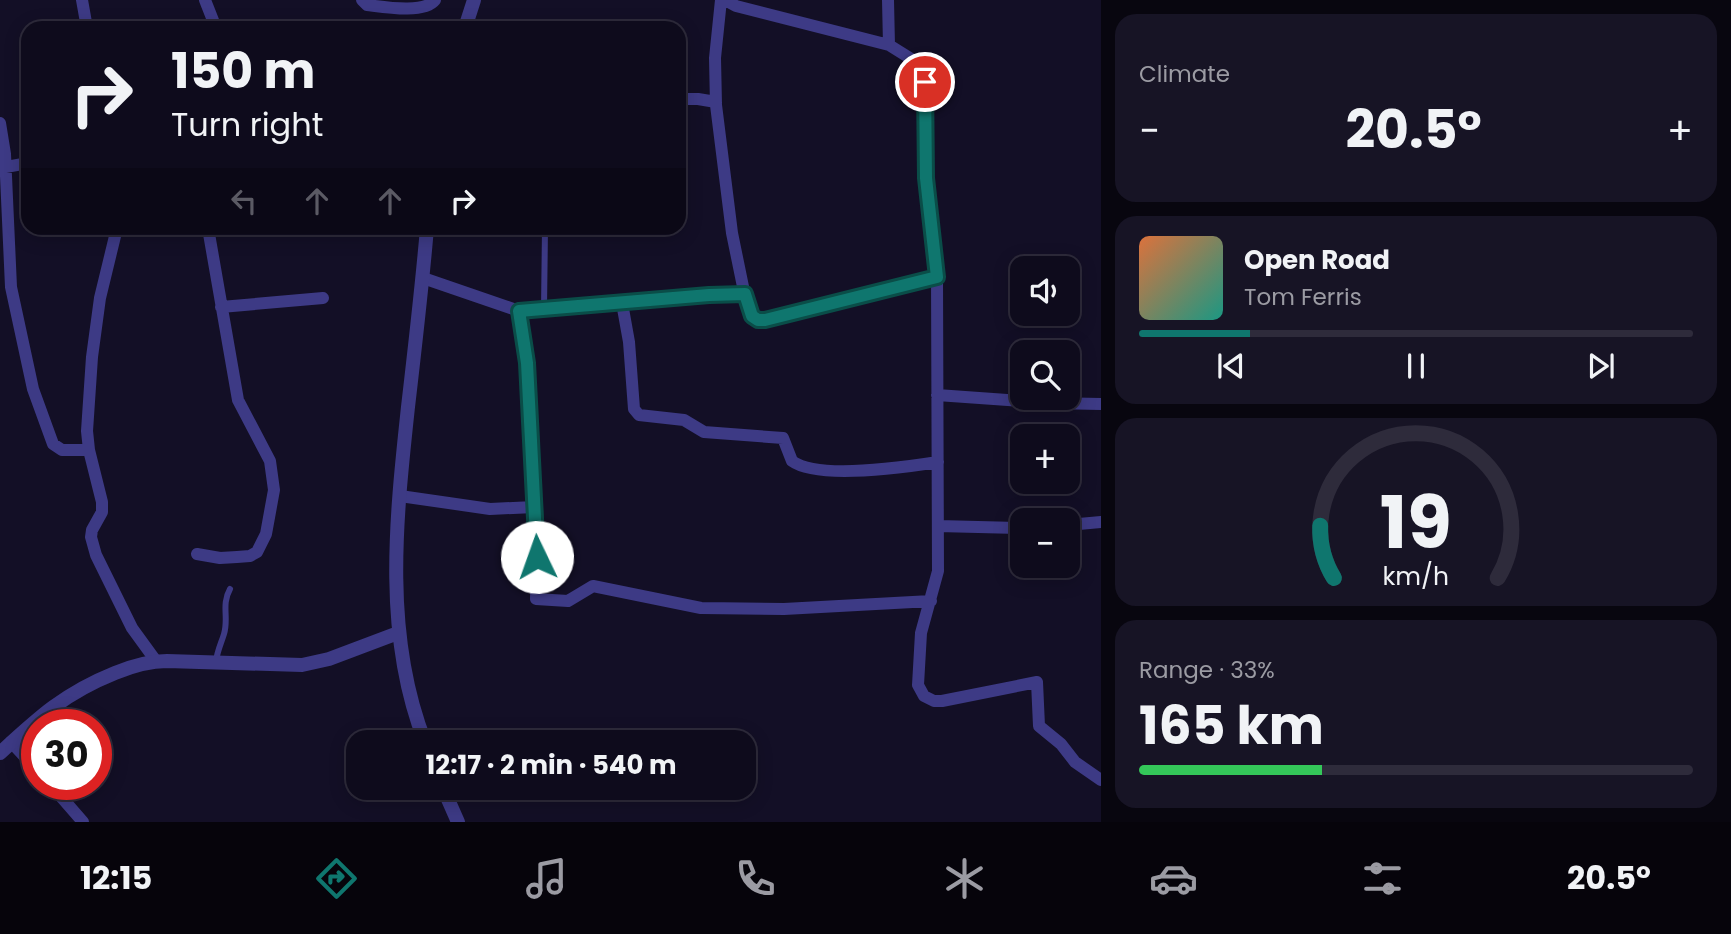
<!DOCTYPE html>
<html lang="en">
<head>
<meta charset="utf-8">
<style>
  body { margin:0; font-family:Poppins,sans-serif; background:#171425; color:#f1f3f6; height:100vh; display:flex; flex-direction:column; font-size:26px; white-space:nowrap }
  * { box-sizing:border-box; margin:0 }
  p { font-size:23px; color:#9b9ba3 }
  .icon { flex:none; width:38px; height:38px; fill:none; stroke:currentColor; stroke-width:2; stroke-linecap:round; stroke-linejoin:round }
  .map { position:relative; flex:1; overflow:hidden }
  .sheet { display:flex; flex-direction:column; gap:14px; padding:14px; background:#08060f; width:630px }
  .sheet>* { flex:none }
  .top-card { position:absolute; left:21px; top:21px; width:665px; height:214px; border-radius:21px; box-shadow:0 4px 18px #0003,0 0 0 2px #2e2b3b; background:#0e0b1c; color:#f1f3f6; overflow:hidden }
  .controls { position:absolute; left:1010px; top:256px; display:grid; gap:14px }
  .controls a { display:grid; place-items:center; width:70px; height:70px; border-radius:14px; background:#0e0b1c; box-shadow:0 4px 18px #0003,0 0 0 2px #2e2b3b; font-size:35px }
  .speed { position:absolute; left:21px; top:709px; display:flex; gap:14px; font-size:35px; font-weight:700; text-align:center }
  .speed>* { display:grid; place-content:center; width:91px; height:91px; border-radius:50%; background:#0e0b1c; box-shadow:0 4px 18px #0003,0 0 0 2px #2e2b3b; line-height:1 }
  .speed .limit { border:10px solid #d22; background:#fff; color:#111 }
  .pin { position:absolute; display:grid; place-items:center; width:60px; height:60px; color:#fff; margin:-30px; border:4px solid #fff; border-radius:50%; box-shadow:0 2px 7px #0007 }
  .me { position:absolute; width:77px; margin:-38px; rotate:357deg; stroke-linejoin:round; filter:drop-shadow(0 0 5px #0008) }
  .turn { display:flex; align-items:center; gap:24px; height:147px; padding:0 35px; font-size:32px }
  .turn .icon { width:91px; height:91px; stroke-width:2.5 }
  .turn b { display:block; font-size:49px; line-height:60px }
  .lanes { display:flex; align-items:center; height:66px; padding:0 35px; background:#0003; justify-content:center; gap:35px; direction:ltr }
  .lanes .off { opacity:.35 }
  .big { font-size:52px; font-weight:700; line-height:1.1 }
  .sheet .tile { flex:1; display:flex; flex-direction:column; justify-content:center; gap:10px; min-width:0; padding:0 24px; border-radius:21px; background:#171425 }
  .sheet .dial { align-items:center; gap:0 }
  .dial svg { height:182px; overflow:visible; fill:none; stroke:#2e2b3b; stroke-width:7; stroke-linecap:round; text-anchor:middle }
  .dial text { fill:#f1f3f6; stroke:none }
  .song { display:flex; align-items:center; gap:21px }
  .cover { width:84px; height:84px; border-radius:10px; background:linear-gradient(135deg,hsl(20 70% 55%),hsl(170 70% 35%)) }
  .played { height:7px; border-radius:4px; background:linear-gradient(90deg,#0f766e 20%,#2e2b3b 20%) }
  .keys { display:flex; justify-content:space-around; direction:ltr }
  .heat { display:flex; justify-content:space-between; align-items:center; font-size:38px; direction:ltr }
  .charge { height:10px; border-radius:5px; background:linear-gradient(90deg,#34c759 33%,#2e2b3b 0) }
  .trip { position:absolute; left:346px; top:730px; width:410px; height:70px; border-radius:21px; background:#0e0b1c; box-shadow:0 4px 18px #0003,0 0 0 2px #2e2b3b; font-weight:700; line-height:70px; text-align:center }
  .menu { display:flex; height:112px; justify-content:space-around; align-items:center; background:#06040b; color:#9b9ba3 }
  .menu .icon { width:49px; height:49px }
  .menu .on { color:#0f766e }
  .menu b { font-size:32px; color:#f1f3f6 }
  main { display:flex; flex:1; min-height:0 }
  .map>svg:first-child { display:block }
</style>
</head>
<body>
<main>
<div class="map">
<svg width="1101" height="822" viewBox="0 0 1101 822">
  <rect width="100%" height="100%" fill="#130f26"/>
  <g fill="none" stroke-linecap="round" stroke-linejoin="round">
    <path stroke="#3d3a85" stroke-width="6" d="M544,309L545,228
      M216,662C217,651 221,644 224,634C229,618 221,605 230,589
      M382,789L383,788"/>
    <path stroke="#3d3a85" stroke-width="12" d="M82,0L87,28
      M205,0L216,28
      M362,0L367,5C384,7 424,14 435,0
      M721,0L715,58L716,105L732,233L748,311C753,318 757,320 765,320L937,277
      M725,0L736,6L889,45L913,60L923,72L925,100L926,178L937,277L938,571L921,633L918,685L924,696L934,701H942L1037,682L1039,726L1061,744L1075,762L1101,780
      M888,0L889,45
      M679,99H698L716,102
      M0,123L5,154L11,287L33,389L53,444L62,450H89
      M0,168L28,163
      M117,228L100,298L92,357L87,431L89,450L102,502V512L92,530L91,537L96,555L132,628L156,661
      M423,278L519,311L710,295L745,294
      M622,303L629,342L634,409L639,415L684,420L704,432L783,438L792,461C818,480 906,467 938,462
      M221,307L323,298
      M519,311L527,363L537,547L536,599L568,601L593,586L701,608L784,609L931,601
      M937,395L1050,403L1101,404
      M400,496L490,509L534,507
      M1068,525L1101,522
      M938,526L1022,528
      M197,554L220,558L237,557L250,556L257,552L266,534L274,490L270,461L238,400L208,228
      M11,742L37,770
      M50,784L83,822"/>
    <path stroke="#3d3a85" stroke-width="14" d="M465,28L474,0
      M425,742C383,635 396,519 408,407C415,347 422,287 427,228
      M0,753C39,717 65,693 115,673C132,666 149,661 167,661L302,665L329,659L398,633
      M443,788L458,822"/>
  </g>
  <g fill="none" stroke-linecap="round" stroke-linejoin="round">
    <g stroke="#0a4d48" stroke-width="18">
      <path id="route" d="M537,557L527,363L519,311L709,295L745,294L752,316L758,320H765L937,277L926,178L925,82"/>
    </g>
    <use href="#route" stroke="#0f766e" stroke-width="12"/>
  </g>
</svg>
<div class="controls">
<a><svg class="icon" aria-label="sound" viewBox="0 0 24 24"><path d="M4 9h4l5-4v14l-5-4H4zM17 9q2 3 0 6"/></svg></a>
<a><svg class="icon" aria-label="search" viewBox="0 0 24 24"><circle cx="10" cy="10" r="6"/><path d="M15 15l6 6"/></svg></a>
<a>+</a>
<a>−</a>
</div>
<div class="speed"><div class="limit">30</div></div>
<div class="pin" style="left:925px;top:82px;background:#d93025"><svg class="icon" aria-label="arrive" viewBox="0 0 24 24"><path d="M6 21V4h12l-3 4 3 4H6"/></svg></div>
<svg class="me" style="left:537px;top:557px" viewBox="-20 -20 40 40"><circle r="19" fill="#fff"/><path d="M0-13L10 11 0 6-10 11z" fill="#0f766e"/></svg>
<div class="trip">12:17 · 2 min · 540 m</div>
<div class="top-card">
<div class="turn"><svg class="icon" aria-label="right" viewBox="0 0 24 24"><path d="M7 20v-9h11M14 6l5 5-5 5"/></svg><div><b>150 m</b>Turn right</div></div>
<div class="lanes"><svg class="icon off" aria-label="left" viewBox="0 0 24 24"><path d="M17 20v-9H6M10 6l-5 5 5 5"/></svg><svg class="icon off" aria-label="ahead" viewBox="0 0 24 24"><path d="M12 20V5M6 11l6-6 6 6"/></svg><svg class="icon off" aria-label="ahead" viewBox="0 0 24 24"><path d="M12 20V5M6 11l6-6 6 6"/></svg><svg class="icon" aria-label="right" viewBox="0 0 24 24"><path d="M7 20v-9h11M14 6l5 5-5 5"/></svg></div>
</div>
</div>
<section class="sheet">
<div class="tile"><p>Climate</p>
<div class="heat"><a>−</a><b class="big">20.5°</b><a>+</a></div>
</div>
<div class="tile">
<div class="song"><i class="cover"></i><div><b>Open Road</b><p>Tom Ferris</p></div></div>
<div class="played"></div>
<div class="keys"><svg class="icon" aria-label="previous" viewBox="0 0 24 24"><path d="M18 5L8 12l10 7zM5 5v14"/></svg><svg class="icon" aria-label="pause" viewBox="0 0 24 24"><path d="M8 5v14M16 5v14"/></svg><svg class="icon" aria-label="next" viewBox="0 0 24 24"><path d="M6 5l10 7-10 7zM19 5v14"/></svg></div>
</div>
<div class="tile dial"><svg viewBox="0 0 100 80">
<path d="M14 69A42 42 0 1 1 86 69"/>
<path d="M14 69A42 42 0 0 1 8 46" stroke="#0f766e"/>
<text x="50" y="56" font-size="32" font-weight="700">19</text>
<text x="50" y="72" font-size="11">km/h</text>
</svg></div>
<div class="tile"><p>Range · 33%</p><b class="big">165 km</b><div class="charge"></div></div>
</section>
</main>
<nav class="menu">
<b>12:15</b>
<svg class="icon on" aria-label="directions" viewBox="0 0 24 24"><path d="M12 3l9 9-9 9-9-9zM9 14v-3h6M13 9l2 2-2 2"/></svg>
<svg class="icon" aria-label="music" viewBox="0 0 24 24"><path d="M9 18V5l10-2v13"/><circle cx="6" cy="18" r="3"/><circle cx="16" cy="16" r="3"/></svg>
<svg class="icon" aria-label="phone" viewBox="0 0 24 24"><path d="M5 4h4l2 5-3 2q2 4 5 5l2-3 5 2v4C11 20 4 13 5 4z"/></svg>
<svg class="icon" aria-label="climate" viewBox="0 0 24 24"><path d="M12 3v18M4 7l16 10M4 17L20 7"/></svg>
<svg class="icon" aria-label="car" viewBox="0 0 24 24"><path d="M5 17H2v-5l4-1 3-4h7l3 4 3 1v5h-3M9 17h6M6 11h13"/><circle cx="7" cy="17" r="2"/><circle cx="17" cy="17" r="2"/></svg>
<svg class="icon" aria-label="filters" viewBox="0 0 24 24"><path d="M4 7h16M4 17h16"/><circle cx="9" cy="7" r="2"/><circle cx="15" cy="17" r="2"/></svg>
<b>20.5°</b>
</nav>
</body>
</html>
